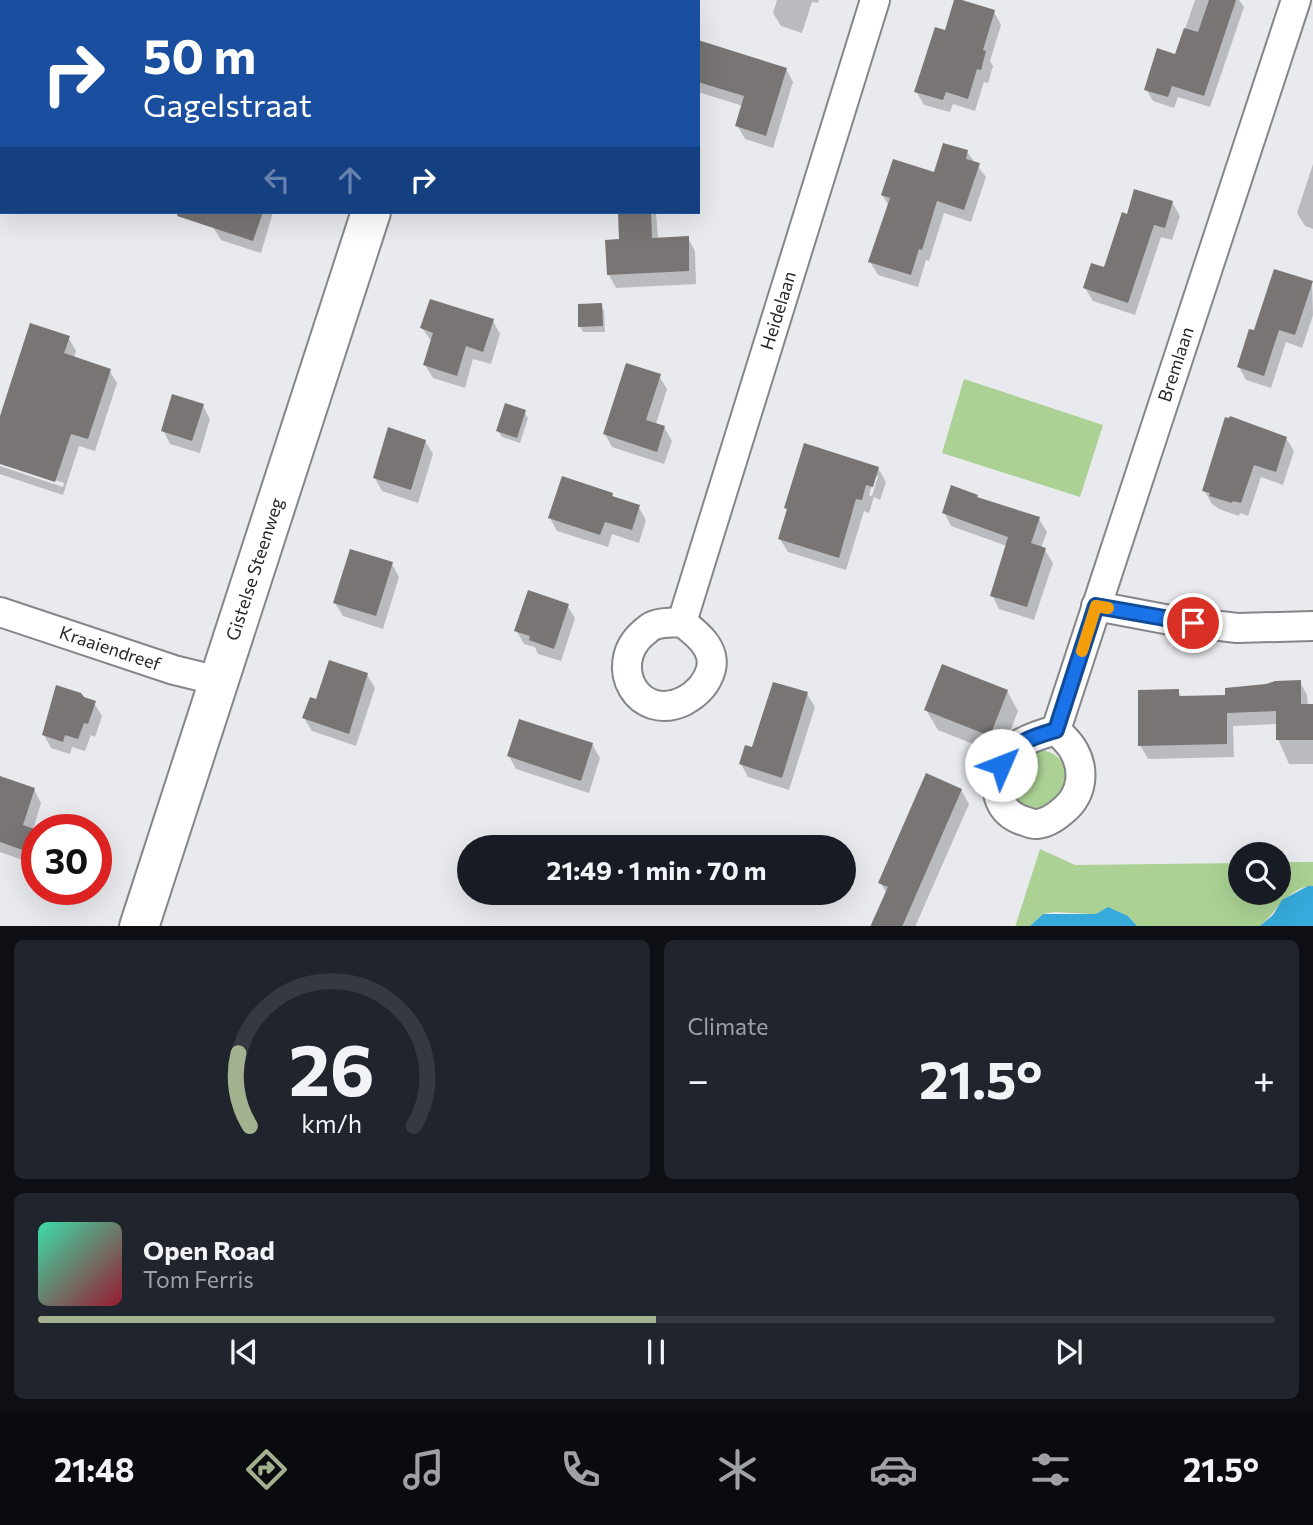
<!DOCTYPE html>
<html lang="en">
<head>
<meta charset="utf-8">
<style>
  body { margin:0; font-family:Commissioner,sans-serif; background:#20242c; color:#f1f3f6; height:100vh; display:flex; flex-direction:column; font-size:26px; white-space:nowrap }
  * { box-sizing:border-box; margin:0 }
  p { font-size:23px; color:#9ea1a6 }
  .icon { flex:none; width:38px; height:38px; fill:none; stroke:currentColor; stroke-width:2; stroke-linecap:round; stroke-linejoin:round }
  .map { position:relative; height:926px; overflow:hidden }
  .sheet { display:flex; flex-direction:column; gap:14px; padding:14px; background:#0d0f14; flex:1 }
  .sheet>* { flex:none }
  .top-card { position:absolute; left:0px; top:0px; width:700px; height:214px; box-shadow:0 7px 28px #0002; background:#1a4fa0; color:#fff; overflow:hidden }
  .buttons { position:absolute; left:1228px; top:842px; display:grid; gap:14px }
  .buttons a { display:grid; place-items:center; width:63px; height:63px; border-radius:50%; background:#171b24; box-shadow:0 7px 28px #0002; font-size:35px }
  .speed { position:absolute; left:21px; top:814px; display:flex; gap:14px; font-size:35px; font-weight:700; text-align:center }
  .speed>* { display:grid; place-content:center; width:91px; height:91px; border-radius:50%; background:#171b24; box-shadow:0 7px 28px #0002; line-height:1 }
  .speed .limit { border:10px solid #d22; background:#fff; color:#111 }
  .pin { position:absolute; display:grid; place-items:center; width:60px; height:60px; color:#fff; margin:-30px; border:4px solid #fff; border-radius:50%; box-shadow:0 2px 7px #0007 }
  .me { position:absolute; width:77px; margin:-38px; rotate:46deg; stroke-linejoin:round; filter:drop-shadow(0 0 5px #0008) }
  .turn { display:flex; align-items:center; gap:24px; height:147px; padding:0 28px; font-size:32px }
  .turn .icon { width:91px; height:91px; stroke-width:2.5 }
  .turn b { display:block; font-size:49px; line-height:60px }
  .lanes { display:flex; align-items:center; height:66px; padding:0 28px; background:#0003; justify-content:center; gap:35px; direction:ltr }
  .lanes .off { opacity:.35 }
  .big { font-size:52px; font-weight:700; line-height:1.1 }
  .sheet .card { flex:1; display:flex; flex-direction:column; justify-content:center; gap:10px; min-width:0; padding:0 24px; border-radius:10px; background:#20242c }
  .sheet .dial { align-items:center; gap:0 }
  .dial svg { height:182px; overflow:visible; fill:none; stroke:#363941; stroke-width:7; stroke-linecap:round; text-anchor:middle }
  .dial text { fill:#f1f3f6; stroke:none }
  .song { display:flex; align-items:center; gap:21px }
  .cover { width:84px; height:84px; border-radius:10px; background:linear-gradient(135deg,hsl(160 70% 55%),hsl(350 70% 35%)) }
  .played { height:7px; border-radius:4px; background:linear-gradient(90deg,#a4b18f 50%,#363941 50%) }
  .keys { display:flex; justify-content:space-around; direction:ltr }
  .heat { display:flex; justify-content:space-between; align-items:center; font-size:38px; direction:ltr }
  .sheet .tiles { flex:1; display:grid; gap:14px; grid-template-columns:1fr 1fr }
  .card:last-child { grid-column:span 2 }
  .trip { position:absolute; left:457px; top:835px; width:399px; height:70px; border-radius:35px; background:#171b24; box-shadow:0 7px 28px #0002; font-weight:700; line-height:70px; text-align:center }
  .menu { display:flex; height:112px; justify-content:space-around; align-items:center; background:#090b0e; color:#9ea1a6 }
  .menu .icon { width:49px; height:49px }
  .menu .selected { color:#a4b18f }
  .menu b { font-size:32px; color:#f1f3f6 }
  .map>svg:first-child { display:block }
</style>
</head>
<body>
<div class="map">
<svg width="1313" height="927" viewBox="0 0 1313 927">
  <rect width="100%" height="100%" fill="#e9eaee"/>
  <path fill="#abd294" d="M964,379L1103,425L1080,497L942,453Z
    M1041,750C1059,753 1067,764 1069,782L1047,812L1023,809L1009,794L1008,771L1028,752Z
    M1040,849L1075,865L1241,863V892H1279V862H1313V886C1289,886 1276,912 1260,926H1137L1128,916L1054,912L1043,914L1030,926L1015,927Z"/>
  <path fill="#36aada" d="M1308,886H1313V926H1260L1273,915L1282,900Z
    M1108,907L1128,916L1137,926H1030L1043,914H1096Z"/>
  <path fill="#0003" fill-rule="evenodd" d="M569,0H615L568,2Z
    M777,0H819L818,3L812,2L802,33L781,26L773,13Z
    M956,0L994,12L1001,25L990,61L993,66L988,83L984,82L975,111L953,104L950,112L924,105L916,91L946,32Z
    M1195,0H1239L1244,7L1210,107L1178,97L1174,108L1153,101L1146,89L1176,56Z
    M698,45L786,69L793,82L773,148L745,139L737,125L743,106L698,92Z
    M967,152L986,177L971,222L944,213L929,261L926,260L918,287L878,275L870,262L889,206L882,195L935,174Z
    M1313,164V229L1305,226L1297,213Z
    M1172,202L1180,216L1172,240L1161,237L1135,315L1093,301L1085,288L1105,269L1128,216Z
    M218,212H273L261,253L221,240L213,227Z
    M620,212H656L658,239L688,238L695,251L696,284L616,288L609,275L621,241Z
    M1312,283L1313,315L1302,348L1286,342L1271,388L1246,380L1239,367L1255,332Z
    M601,305L604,311L605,332H583L580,326Z
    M493,321L500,334L491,364L473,359L465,388L433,378L425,365L432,342L422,328Z
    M68,337L76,351L74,358L109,370L117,383L95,451L79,446L63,495L0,474V466L63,487L64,483L0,462V421Z
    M659,376L667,389L656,424L664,427L672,441L664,464L612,447L605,434Z
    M203,406L210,419L200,453L170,444L163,430Z
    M524,412L528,418L520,443L502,437L498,431Z
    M1286,438L1294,451L1283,485L1261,477L1248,516L1240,513L1239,516L1219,509L1212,504L1204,490Z
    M425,441L433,454L418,503L382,491L375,478Z
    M878,468L886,482L880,500L874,497L869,513L864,511L846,570L788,552L780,539L788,512L786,508ZM875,476H878L872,496L869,495Z
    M612,494L615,499L638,506L646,520L639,543L612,534L608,547L557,531L550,518Z
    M978,499L1039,519L1047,532L1041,548L1045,550L1053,563L1034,620L999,609L992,595L1007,546L951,526L944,512Z
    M392,564L399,577L383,629L343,616L335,603Z
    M567,605L575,618L561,661L538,654L535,647L524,644L516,630Z
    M367,675L375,688L356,746L312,731L304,718Z
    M1300,682L1307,695L1308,706H1313V764H1289L1278,739V724L1233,726L1234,757L1148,759L1140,745L1178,691L1182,698L1227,697Z
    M1007,691L1018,711L1001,755L938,730L926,710Z
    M807,694L815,707L789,790L748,777L741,764Z
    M83,699L94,703L102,716L95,737L91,735L85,751L72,747L70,754L51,748L44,735Z
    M592,744L600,758L589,793L516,769L509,756Z
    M0,778L34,789L41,803L33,830L37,831V865L0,852Z
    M961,790L969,804L915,927H872L887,894L880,882Z"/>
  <path fill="#797575" d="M954,0H962L995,10L983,50L986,51L981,70L977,69L968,99L946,92L943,100L914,92L935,27L945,30Z
    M1209,0H1236L1204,96L1172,86L1168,97L1144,90L1157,48L1175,54L1184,28L1198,32Z
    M698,40L787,68L766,136L735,126L744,96L698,82Z
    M943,143L968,150L966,159L980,163L964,210L937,201L922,250L919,249L911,275L868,262L890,198L881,195L893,159L934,172Z
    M1134,189L1173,201L1165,228L1154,225L1128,303L1083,288L1091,263L1104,267L1122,212L1127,214Z
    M178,212H263L253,241L177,216Z
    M618,212H651L652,238L689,236V271L607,275L605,240L619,239Z
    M1274,269L1313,281L1295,335L1279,330L1264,376L1237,367L1249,329L1254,330Z
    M430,299L494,319L483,352L466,346L457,376L423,365L433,333L420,328Z
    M602,303L603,326L578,327V304Z
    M30,323L70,336L64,353L111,369L88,439L71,434L55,482L0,464V416Z
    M626,363L661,374L646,420L665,426L657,452L603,434Z
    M172,394L204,404L192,441L161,431Z
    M505,403L526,410L517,438L496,431Z
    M1230,416L1287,437L1276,472L1254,465L1241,503L1233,501L1232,503L1209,496L1210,493L1202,491L1225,417L1229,418Z
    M388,427L426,440L411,490L373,478Z
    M804,443L879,467L873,487L866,485L862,500L856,499L839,558L778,539L787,509L784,508Z
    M562,476L613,493L612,496L640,505L632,530L605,522L600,535L548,518Z
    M951,485L978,495L977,497L1040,517L1031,543L1046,548L1027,607L990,596L1008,537L942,513Z
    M350,549L393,562L376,616L333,603Z
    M528,590L569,604L554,649L529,640L530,636L514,631Z
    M329,660L368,673L349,734L302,718L310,697L316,699Z
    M942,664L1008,690L990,736L924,710Z
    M1301,680V704H1313V740H1276V711L1227,713V744L1138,746V690L1179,689V696L1225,695V688L1266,684L1275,681Z
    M773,682L808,692L782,778L739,764L745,745L752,747Z
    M56,685L81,693L84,697L96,701L88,724L84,723L78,739L65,735L63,742L42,735Z
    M519,719L593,743L581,781L507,756Z
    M926,773L962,789L902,927H870L888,887L878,883Z
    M0,776L35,788L23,825L37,830L31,853L0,842Z"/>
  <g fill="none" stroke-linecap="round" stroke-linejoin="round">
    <g stroke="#858689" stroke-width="32">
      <g id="street">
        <path d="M1096,606L1170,620L1237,628L1313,626"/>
        <path id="s1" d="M0,612L174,670L219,681"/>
        <path id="s2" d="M682,622L875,0"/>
        <path d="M682,622C696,633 716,648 711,669C707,684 697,694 684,701C638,723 607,666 642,634C646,631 650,626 655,625C663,622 673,623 682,622Z"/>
        <path id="s3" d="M1056,730C1062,736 1070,743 1074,751C1085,771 1082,794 1065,809C1057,816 1048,823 1037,824C1032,825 1026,821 1021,820C1000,812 994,793 999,772C1006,745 1031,737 1056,730L1296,0"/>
      </g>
    </g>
    <g stroke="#858689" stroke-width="42">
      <g id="secondary">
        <path d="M435,2V0"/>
        <path id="s4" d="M139,927L371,212"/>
      </g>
    </g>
    <use href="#street" stroke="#fff" stroke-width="28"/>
    <use href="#secondary" stroke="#fff" stroke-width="38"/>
  </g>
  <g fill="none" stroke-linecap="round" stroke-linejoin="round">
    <g stroke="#114b97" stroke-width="18">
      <path id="route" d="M1001,765C1017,741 1029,738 1056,730L1096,606L1193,623"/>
    </g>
    <use href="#route" stroke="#1a73e8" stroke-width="12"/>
    <path stroke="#f59e0b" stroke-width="12" d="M1082,651L1096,606L1108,608"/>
  </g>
  <g text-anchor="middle" stroke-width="6" stroke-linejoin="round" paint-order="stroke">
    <g font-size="18" fill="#28282a" stroke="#e9eaee">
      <text dy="6" stroke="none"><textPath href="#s2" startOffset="326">Heidelaan</textPath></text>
      <text dy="6" stroke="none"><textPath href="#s3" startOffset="658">Bremlaan</textPath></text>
      <text dy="6" stroke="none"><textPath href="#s4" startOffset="376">Gistelse Steenweg</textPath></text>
      <text dy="6" stroke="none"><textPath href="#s1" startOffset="116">Kraaiendreef</textPath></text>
    </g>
  </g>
</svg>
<div class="buttons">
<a><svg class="icon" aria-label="search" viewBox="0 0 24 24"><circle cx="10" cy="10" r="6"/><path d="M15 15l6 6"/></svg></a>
</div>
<div class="speed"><div class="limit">30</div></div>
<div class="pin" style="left:1193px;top:623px;background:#d93025"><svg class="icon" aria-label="arrive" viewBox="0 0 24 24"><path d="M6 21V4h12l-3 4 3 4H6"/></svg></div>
<svg class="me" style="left:1001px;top:765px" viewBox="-20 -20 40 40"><circle r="19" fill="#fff"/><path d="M0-13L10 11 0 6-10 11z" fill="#1a73e8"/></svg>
<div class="trip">21:49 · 1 min · 70 m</div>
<div class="top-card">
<div class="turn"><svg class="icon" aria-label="right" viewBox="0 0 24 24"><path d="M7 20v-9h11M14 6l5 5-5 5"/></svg><div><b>50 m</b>Gagelstraat</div></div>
<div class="lanes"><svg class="icon off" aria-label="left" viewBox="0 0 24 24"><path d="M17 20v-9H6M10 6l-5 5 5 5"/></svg><svg class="icon off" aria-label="ahead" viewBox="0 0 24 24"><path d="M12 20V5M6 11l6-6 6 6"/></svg><svg class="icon" aria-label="right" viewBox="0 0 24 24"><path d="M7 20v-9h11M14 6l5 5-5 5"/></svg></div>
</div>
</div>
<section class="sheet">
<div class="tiles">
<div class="card dial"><svg viewBox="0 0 100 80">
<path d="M14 69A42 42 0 1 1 86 69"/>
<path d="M14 69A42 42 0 0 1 9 37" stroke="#a4b18f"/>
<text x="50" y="56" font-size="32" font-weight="700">26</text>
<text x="50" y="72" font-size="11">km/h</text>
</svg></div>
<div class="card"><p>Climate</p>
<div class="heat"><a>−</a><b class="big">21.5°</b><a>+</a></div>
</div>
<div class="card">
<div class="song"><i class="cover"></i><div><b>Open Road</b><p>Tom Ferris</p></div></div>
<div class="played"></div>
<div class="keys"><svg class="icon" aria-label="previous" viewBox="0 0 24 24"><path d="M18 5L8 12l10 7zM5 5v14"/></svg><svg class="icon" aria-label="pause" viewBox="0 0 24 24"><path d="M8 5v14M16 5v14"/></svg><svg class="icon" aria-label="next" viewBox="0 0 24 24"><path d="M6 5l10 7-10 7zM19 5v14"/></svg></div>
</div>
</div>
</section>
<nav class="menu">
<b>21:48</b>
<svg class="icon selected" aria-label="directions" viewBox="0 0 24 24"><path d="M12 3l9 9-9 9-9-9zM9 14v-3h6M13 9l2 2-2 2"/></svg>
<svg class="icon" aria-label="music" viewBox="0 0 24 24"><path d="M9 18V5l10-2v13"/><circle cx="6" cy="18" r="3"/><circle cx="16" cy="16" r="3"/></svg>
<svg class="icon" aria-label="phone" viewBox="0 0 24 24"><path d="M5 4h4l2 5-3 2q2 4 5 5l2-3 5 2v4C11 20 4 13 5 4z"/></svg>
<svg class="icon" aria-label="climate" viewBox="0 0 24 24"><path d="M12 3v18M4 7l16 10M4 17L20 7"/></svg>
<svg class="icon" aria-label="car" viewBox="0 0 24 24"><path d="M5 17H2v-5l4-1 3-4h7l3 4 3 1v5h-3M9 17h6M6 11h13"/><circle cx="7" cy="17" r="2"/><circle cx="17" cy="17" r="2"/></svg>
<svg class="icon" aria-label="filters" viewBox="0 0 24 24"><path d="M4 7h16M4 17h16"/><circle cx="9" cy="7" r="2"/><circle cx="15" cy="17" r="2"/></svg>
<b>21.5°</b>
</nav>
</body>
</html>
